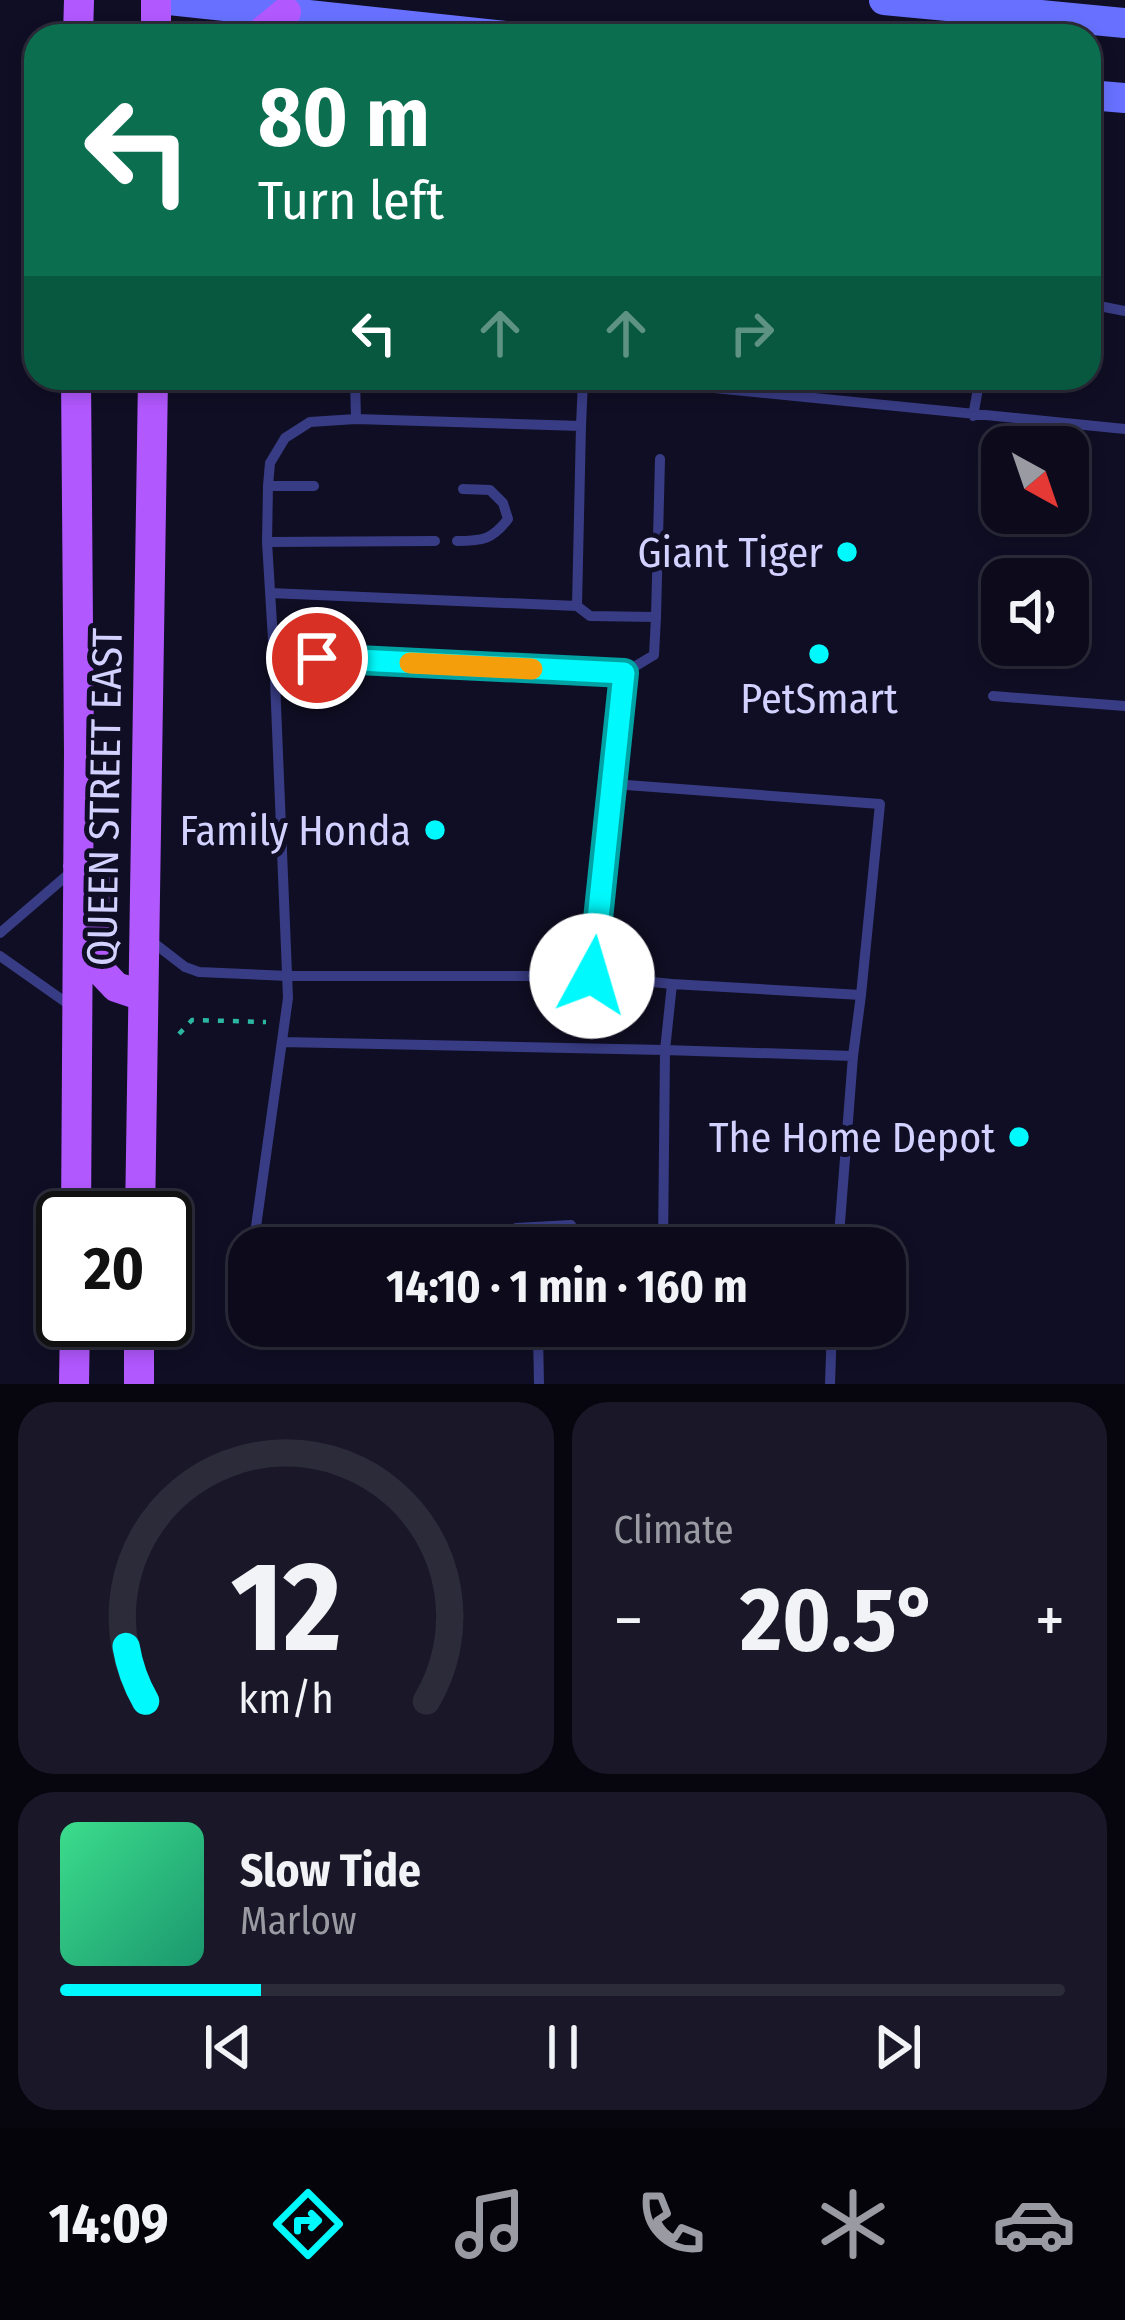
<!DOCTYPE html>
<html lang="en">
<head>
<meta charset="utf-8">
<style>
  body { margin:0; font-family:"Fira Sans Condensed",sans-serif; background:#1a1828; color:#f1f3f6; height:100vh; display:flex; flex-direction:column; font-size:45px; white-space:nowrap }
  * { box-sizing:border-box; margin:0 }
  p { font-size:39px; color:#9a9aa3 }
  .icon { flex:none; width:66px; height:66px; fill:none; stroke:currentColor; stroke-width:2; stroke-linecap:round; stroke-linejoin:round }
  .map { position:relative; height:1384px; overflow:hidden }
  .drawer { display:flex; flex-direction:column; gap:18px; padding:18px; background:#07060f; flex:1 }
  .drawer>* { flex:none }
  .hud { position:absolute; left:24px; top:24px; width:1077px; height:366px; border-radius:36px; box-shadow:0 6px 18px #0003,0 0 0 3px #2c2b3a; background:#0b6e4f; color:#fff; overflow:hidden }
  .needle { width:78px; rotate:140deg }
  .fabs { position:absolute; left:981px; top:426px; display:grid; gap:24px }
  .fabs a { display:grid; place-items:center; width:108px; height:108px; border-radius:24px; background:#0c0a1b; box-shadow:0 6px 18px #0003,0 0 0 3px #2c2b3a; font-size:60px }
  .speed { position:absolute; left:36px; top:1191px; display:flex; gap:24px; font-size:60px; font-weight:700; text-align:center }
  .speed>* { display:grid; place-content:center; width:156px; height:156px; border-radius:50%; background:#0c0a1b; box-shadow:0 6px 18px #0003,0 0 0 3px #2c2b3a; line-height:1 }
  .speed .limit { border:6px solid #111; border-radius:18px; background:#fff; color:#111 }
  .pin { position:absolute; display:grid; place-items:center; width:102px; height:102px; color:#fff; margin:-51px; border:6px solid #fff; border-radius:50%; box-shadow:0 3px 12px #0007 }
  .me { position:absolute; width:132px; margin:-66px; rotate:6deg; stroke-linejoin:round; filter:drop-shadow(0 0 9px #0008) }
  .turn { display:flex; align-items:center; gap:42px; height:252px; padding:0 36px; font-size:54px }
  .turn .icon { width:156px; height:156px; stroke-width:2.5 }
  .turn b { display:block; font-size:84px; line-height:102px }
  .lanes { display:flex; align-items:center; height:114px; padding:0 36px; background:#0003; justify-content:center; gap:60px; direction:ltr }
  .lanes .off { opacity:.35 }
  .big { font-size:90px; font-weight:700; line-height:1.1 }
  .drawer .tile { flex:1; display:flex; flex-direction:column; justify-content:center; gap:18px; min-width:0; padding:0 42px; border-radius:36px; background:#1a1828 }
  .drawer .dial { align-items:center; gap:0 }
  .dial svg { height:312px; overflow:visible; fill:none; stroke:#2c2b3a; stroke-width:7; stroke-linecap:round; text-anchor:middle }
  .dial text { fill:#f1f3f6; stroke:none }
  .song { display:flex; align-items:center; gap:36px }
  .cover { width:144px; height:144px; border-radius:18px; background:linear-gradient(135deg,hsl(150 70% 55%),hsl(160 70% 35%)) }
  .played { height:12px; border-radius:6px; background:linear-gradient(90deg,#00f9fc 20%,#2c2b3a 20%) }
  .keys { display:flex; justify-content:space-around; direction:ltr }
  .heat { display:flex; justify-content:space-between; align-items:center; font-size:66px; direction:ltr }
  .drawer .tiles { flex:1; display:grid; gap:18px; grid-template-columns:1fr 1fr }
  .tile:last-child { grid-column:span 2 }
  .trip { position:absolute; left:228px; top:1227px; width:678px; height:120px; border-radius:36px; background:#0c0a1b; box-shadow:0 6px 18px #0003,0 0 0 3px #2c2b3a; font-weight:700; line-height:120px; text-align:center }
  .tab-bar { display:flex; height:192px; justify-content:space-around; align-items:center; background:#05040b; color:#9a9aa3 }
  .tab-bar .icon { width:84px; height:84px }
  .tab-bar .current { color:#00f9fc }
  .tab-bar b { font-size:54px; color:#f1f3f6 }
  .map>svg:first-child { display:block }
</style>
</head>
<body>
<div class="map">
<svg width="1125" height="1384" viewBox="0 0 1125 1384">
  <rect width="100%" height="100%" fill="#100e24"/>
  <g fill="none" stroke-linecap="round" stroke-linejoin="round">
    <path stroke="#2cb7a3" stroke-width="4.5" stroke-dasharray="6 9" stroke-linecap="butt" d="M179,1034L192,1020L266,1022"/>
    <path stroke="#383c84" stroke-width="10" d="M1089,304L1125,311
      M355,378L356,419
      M536,378L674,384L1125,429
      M973,416L980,378
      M581,426L583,380
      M268,486H314
      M457,541C482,541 492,540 508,519L503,503L490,490L463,489
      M267,542L435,541
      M270,593L577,606L581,426L356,419L310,422L285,438L270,463L268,486L267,542L274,656
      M577,606L590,616L656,617L660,459
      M624,673L654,655L656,617
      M993,696L1125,706
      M613,784L880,804L861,995
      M0,933L71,872
      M150,940L185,967L199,972L289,976H592
      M0,956L71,1006
      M282,1042L665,1050L672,984
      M516,1228L571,1225V1248
      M253,1248L288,998L274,656L624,673L592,976L672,984L861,995L853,1056L838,1248
      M663,1248L665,1050L853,1056
      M249,1280V1291
      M284,1326L830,1341
      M538,1334L539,1384
      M830,1384L832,1326"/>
    <path stroke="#6871ff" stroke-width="30" d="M169,0L505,36
      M884,0L1125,23
      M1089,95L1125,98"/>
    <path stroke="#b258ff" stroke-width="30" d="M78,36L79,0
      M156,36V0
      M257,36L286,12
      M78,866L99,888L100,970L116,987L143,996
      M76,1218L79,752L76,378
      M140,1218L153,378
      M74,1384L75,1320
      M139,1384V1320"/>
  </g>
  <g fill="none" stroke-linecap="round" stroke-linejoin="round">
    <g stroke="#00a2a4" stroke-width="30">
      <path id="route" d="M317,658L624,673L592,976"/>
    </g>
    <use href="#route" stroke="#00f9fc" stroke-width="21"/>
    <path stroke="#f59e0b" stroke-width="21" d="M410,663L532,669"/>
  </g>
  <g fill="#00f9fc" stroke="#100e24" stroke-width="4.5">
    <circle cx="847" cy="552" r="12"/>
    <circle cx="819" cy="654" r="12"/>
    <circle cx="435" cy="830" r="12"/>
    <circle cx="1019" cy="1137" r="12"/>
  </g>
  <g text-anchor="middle" stroke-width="10" stroke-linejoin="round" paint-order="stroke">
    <g font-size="42" fill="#d2d1ff" stroke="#100e24" text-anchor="end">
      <text x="823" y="567">Giant Tiger</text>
      <text x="819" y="713" text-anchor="middle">PetSmart</text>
      <text x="411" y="845">Family Honda</text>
      <text x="995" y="1152">The Home Depot</text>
    </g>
    <g font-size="42" fill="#d2d1ff" stroke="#100e24">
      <text transform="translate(104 797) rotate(-89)" y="15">QUEEN STREET EAST</text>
    </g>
  </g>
</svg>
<div class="fabs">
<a><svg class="needle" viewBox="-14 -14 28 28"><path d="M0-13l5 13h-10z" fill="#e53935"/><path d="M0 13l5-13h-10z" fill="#9a9aa3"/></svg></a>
<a><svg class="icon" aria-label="sound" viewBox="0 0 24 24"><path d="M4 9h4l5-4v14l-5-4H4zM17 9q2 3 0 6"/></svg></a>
</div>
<div class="speed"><div class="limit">20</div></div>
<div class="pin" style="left:317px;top:658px;background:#d93025"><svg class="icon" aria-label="arrive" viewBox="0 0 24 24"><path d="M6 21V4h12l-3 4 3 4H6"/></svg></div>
<svg class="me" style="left:592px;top:976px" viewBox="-20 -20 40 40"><circle r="19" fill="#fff"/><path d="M0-13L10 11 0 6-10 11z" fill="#00f9fc"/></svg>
<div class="trip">14:10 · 1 min · 160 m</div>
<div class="hud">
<div class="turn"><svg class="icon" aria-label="left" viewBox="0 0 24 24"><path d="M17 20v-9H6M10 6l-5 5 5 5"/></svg><div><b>80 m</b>Turn left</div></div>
<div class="lanes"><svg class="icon" aria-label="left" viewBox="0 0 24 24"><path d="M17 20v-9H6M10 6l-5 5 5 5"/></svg><svg class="icon off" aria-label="ahead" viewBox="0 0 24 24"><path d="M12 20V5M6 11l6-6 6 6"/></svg><svg class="icon off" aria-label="ahead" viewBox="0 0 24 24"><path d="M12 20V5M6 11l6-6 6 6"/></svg><svg class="icon off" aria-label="right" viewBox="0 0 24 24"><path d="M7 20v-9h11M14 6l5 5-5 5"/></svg></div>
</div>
</div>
<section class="drawer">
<div class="tiles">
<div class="tile dial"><svg viewBox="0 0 100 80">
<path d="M14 69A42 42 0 1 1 86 69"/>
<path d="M14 69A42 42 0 0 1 9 55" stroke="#00f9fc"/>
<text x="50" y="56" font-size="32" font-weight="700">12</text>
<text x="50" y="72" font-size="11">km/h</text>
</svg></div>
<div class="tile"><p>Climate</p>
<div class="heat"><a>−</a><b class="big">20.5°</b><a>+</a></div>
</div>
<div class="tile">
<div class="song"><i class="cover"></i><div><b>Slow Tide</b><p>Marlow</p></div></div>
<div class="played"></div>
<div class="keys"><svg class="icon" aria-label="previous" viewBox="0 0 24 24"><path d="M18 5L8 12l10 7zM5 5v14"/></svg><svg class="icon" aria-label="pause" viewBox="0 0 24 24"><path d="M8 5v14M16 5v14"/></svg><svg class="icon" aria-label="next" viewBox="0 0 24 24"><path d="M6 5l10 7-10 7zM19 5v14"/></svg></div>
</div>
</div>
</section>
<nav class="tab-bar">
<b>14:09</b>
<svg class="icon current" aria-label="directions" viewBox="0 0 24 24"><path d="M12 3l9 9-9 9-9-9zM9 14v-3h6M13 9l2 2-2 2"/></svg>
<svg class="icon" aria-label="music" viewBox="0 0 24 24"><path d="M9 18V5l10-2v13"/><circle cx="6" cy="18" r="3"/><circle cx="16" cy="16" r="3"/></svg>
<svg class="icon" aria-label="phone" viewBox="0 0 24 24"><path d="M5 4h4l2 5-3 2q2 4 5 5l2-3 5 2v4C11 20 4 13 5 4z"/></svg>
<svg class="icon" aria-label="climate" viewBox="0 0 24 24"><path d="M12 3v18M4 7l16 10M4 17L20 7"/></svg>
<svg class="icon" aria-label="car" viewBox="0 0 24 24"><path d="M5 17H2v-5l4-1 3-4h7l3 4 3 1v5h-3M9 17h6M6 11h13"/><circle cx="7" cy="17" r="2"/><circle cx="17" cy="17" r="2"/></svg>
</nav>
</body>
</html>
